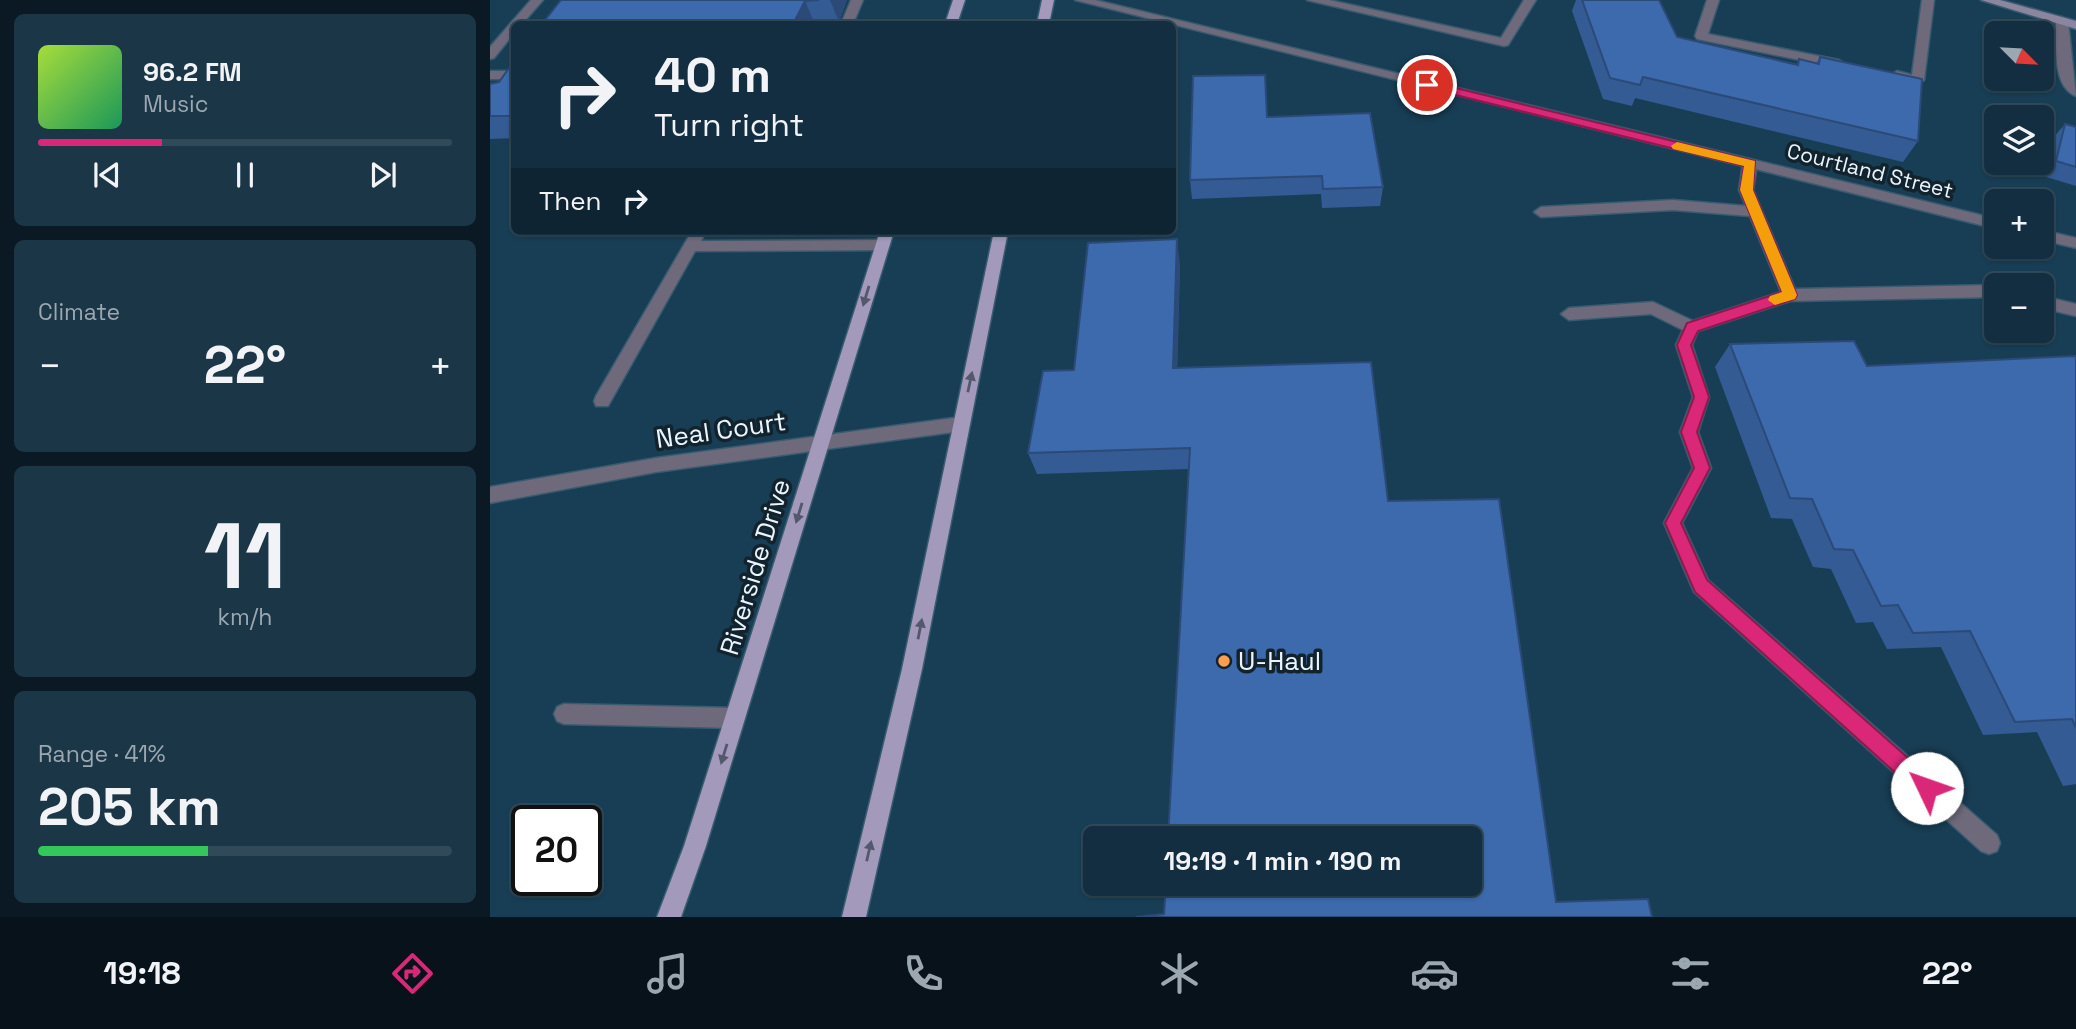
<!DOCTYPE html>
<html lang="en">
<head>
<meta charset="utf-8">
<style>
  body { margin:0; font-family:"Space Grotesk",sans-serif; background:#1b3647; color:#f1f3f6; height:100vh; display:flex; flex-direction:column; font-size:26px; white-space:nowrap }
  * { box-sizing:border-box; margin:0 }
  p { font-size:23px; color:#9ca8b1 }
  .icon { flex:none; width:38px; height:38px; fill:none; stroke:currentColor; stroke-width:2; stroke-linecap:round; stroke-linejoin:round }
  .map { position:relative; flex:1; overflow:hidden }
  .drawer { display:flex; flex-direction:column; gap:14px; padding:14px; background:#0a1923; width:490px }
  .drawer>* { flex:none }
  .hud { position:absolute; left:21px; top:21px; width:665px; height:214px; border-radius:10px; box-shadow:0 2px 5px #0004,0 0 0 2px #314a59; background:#122e40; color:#f1f3f6; overflow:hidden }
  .needle { width:46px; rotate:114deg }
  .controls { position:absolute; left:1494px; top:21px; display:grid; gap:14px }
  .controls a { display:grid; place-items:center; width:70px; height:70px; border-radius:10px; background:#122e40; box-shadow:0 2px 5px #0004,0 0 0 2px #314a59; font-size:35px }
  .speed { position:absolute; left:21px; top:805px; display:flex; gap:14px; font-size:35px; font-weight:700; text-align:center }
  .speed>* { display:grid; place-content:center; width:91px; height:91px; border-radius:50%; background:#122e40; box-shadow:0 2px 5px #0004,0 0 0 2px #314a59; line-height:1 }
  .speed .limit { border:4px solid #111; border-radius:10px; background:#fff; color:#111 }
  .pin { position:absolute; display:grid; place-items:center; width:60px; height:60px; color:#fff; margin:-30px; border:4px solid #fff; border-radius:50%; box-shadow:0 2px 7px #0007 }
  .me { position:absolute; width:77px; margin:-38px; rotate:312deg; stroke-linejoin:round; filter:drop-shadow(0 0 5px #0008) }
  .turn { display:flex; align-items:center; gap:24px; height:147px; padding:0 28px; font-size:32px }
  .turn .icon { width:91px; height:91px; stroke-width:2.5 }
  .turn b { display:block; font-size:49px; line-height:60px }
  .then { display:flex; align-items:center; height:66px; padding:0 28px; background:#0003; gap:14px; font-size:26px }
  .big { font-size:52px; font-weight:600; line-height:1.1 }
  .drawer .widget { flex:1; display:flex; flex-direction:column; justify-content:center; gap:10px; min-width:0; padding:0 24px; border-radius:10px; background:#1b3647 }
  .drawer .dial { align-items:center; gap:0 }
  .dial b { font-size:91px; line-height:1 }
  .song { display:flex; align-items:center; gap:21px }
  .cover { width:84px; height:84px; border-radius:10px; background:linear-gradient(135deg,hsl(80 70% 55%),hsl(150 70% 35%)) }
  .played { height:7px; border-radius:4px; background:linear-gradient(90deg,#db2777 30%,#314a59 30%) }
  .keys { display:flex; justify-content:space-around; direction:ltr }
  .heat { display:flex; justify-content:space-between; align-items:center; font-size:38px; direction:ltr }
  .charge { height:10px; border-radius:5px; background:linear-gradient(90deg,#34c759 41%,#314a59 0) }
  .trip { position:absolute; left:593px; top:826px; width:399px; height:70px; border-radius:10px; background:#122e40; box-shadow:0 2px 5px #0004,0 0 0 2px #314a59; font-weight:600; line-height:70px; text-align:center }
  .menu { display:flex; height:112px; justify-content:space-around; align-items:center; background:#07121a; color:#9ca8b1 }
  .menu .icon { width:49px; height:49px }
  .menu .selected { color:#db2777 }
  .menu b { font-size:32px; color:#f1f3f6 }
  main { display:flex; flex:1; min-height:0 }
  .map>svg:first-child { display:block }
</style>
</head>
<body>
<main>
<section class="drawer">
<div class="widget">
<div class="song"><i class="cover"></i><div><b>96.2 FM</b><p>Music</p></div></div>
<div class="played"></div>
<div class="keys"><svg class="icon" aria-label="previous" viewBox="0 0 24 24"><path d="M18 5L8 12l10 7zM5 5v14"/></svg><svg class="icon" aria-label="pause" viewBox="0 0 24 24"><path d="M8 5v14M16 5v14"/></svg><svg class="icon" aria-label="next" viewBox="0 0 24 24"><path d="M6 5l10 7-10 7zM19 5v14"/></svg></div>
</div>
<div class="widget"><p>Climate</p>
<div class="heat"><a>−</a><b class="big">22°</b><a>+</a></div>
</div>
<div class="widget dial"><b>11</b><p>km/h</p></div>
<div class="widget"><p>Range · 41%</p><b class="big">205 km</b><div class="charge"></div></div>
</section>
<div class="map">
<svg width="1586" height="917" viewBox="0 0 1586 917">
  <rect width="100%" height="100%" fill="#183e55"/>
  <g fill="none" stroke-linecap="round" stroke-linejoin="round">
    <g stroke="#395b70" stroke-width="3">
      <path id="service" d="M41,0H53L32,24H24V33L4,58L0,59V47Z
        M361,0H373L363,24H351Z
        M817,0H839L1011,38L1034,0H1046L1018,45L1014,46Z
        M1217,0H1229L1218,34L1349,60L1355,64L1349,68L1207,39L1205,36Z
        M1432,0H1444L1434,80L1428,84L1401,75L1407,71L1422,75Z
        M1572,17L1578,21L1586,96C1561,86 1567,43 1566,21Z
        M0,71H24V79H0Z
        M1260,160L1267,164L1263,190L1305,289L1507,285V297L1300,301L1208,331L1202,345L1219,397L1208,432L1221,468L1192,523L1218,580L1507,835L1510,843L1507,851L1499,854L1491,851L1204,592L1174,523L1203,468L1190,432L1203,397L1186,345L1193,330L1161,314L1079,320L1071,314L1079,308L1163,302L1203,321L1291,292L1260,216L1183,210L1051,217L1044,212L1051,207L1183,200L1256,206L1249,190L1253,164Z
        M202,231H216L211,241L393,240L400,245L393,250L205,251L118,406H106L104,401L106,396Z
        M1552,296L1586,304V316L1552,308Z
        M74,704L245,708L252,711L255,718L252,725L245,728L74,724L67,721L64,714L67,707Z"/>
    </g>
    <g stroke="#395b70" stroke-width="3">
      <path id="minor" d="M585,0H605L1507,219V229Z
        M1552,230L1586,238V248L1552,240Z
        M471,417L477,419L480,424L477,429L471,431L166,472L0,503V487L166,458Z"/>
    </g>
    <g stroke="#395b70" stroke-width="3">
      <path id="secondary" d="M1491,0H1510L1586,21V29Z"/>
    </g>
    <g stroke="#395b70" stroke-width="3">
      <path id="primary" d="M463,0H475L467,24H455Z
        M552,0H564L559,24H547Z
        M390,231H404L216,846L191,917H167L194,846Z
        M504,231H518L432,669L376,917H352L412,669Z"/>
    </g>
    <use href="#service" fill="#6f6a7b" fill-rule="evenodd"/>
    <use href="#minor" fill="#6f6a7b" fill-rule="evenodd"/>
    <use href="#secondary" fill="#8c859f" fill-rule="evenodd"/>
    <use href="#primary" fill="#a299bb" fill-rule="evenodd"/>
  </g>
  <path fill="#345b94" d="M71,0H357L349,22L325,24Z
    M1086,0H1169L1187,37L1307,64L1309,59L1326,63L1330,57L1428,141L1413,162L1145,98L1142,106L1113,99L1082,11Z
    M24,61V138L0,139V84L9,82Z
    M777,117L893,187L890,206L832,208L831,194L702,199L700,180Z
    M1575,124L1586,127V186L1553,176L1562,139Z
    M690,264L687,368L881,362L674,914L699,469L547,474L538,453L584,370Z
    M1240,344L1377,366L1586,356V784L1573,786L1547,732L1493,735L1451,647L1397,649L1383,622L1366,623L1341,569L1323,567L1302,519L1281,518L1225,367Z"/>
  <path fill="#2b4a78" d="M340,0H357L349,22Z
    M315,1L325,24H303Z
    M687,239L690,264L687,390L683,368Z"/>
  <path fill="#3d6aac" stroke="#2b4a78" stroke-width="2" d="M71,0H329L315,1L303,24H52Z
    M1092,0H1169L1187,37L1308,65L1309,59L1329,64L1330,57L1432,79L1428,141L1153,77L1150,85L1120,78Z
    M24,61V116H0V84L9,82Z
    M775,75L777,117L880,113L893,187L833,189L832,176L700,180L703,76Z
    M1575,124L1586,127V167L1566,161Z
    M687,239L683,368L881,362L898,501L1009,499L1066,902L1158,899L1162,917H646L674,914L676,884H980V838H678L700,448L538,453L553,371L584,370L598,243Z
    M1364,341L1377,366L1586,356V728L1582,719L1525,722L1480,631L1423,633L1408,605L1391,606L1363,550L1344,549L1322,499L1300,498L1240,344Z"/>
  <defs><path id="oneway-solid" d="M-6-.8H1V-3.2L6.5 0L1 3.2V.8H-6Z" transform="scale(1.75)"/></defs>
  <g fill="#53586d">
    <use href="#oneway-solid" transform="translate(376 296) rotate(107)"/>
    <use href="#oneway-solid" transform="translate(480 382) rotate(-78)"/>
    <use href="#oneway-solid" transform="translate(309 513) rotate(107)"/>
    <use href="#oneway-solid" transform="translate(430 629) rotate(-79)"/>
    <use href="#oneway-solid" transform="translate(234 754) rotate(107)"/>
    <use href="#oneway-solid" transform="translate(379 851) rotate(-77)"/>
  </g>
  <path fill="#db2777" stroke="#8e194d" stroke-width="2" d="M937,81L1265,161L1263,190L1307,295L1305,299L1208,331L1201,345L1219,397L1207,432L1220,468L1191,523L1217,580L1444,781L1447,788L1444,795L1437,798L1430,795L1205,592L1175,523L1204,468L1191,432L1204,397L1187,345L1197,323L1292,292L1250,190L1254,166L933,87V82Z"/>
  <path fill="#f59e0b" d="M1187,142L1265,161L1263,190L1307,295L1305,299L1285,305L1278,300L1280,296L1292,292L1250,190L1254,166L1183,149L1181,146Z"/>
  <circle fill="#fb9e51" stroke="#13232e" stroke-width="2.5" cx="734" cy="661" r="7"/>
  <g text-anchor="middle" stroke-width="7" stroke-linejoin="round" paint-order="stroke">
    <g font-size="21" fill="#e9f6ff" stroke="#13232e">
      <text transform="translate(1380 171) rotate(14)" y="7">Courtland Street</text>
    </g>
    <g font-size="26" fill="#e9f6ff" stroke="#13232e">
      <text transform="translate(231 430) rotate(-8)" y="9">Neal Court</text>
      <text transform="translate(265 567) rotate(-73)" y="9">Riverside Drive</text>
    </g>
    <g font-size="26" fill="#e9f6ff" stroke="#13232e" text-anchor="start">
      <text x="748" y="670">U-Haul</text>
    </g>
  </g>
</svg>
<div class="controls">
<a><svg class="needle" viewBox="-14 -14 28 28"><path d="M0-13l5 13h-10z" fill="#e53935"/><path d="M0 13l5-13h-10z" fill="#9ca8b1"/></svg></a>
<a><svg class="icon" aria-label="layers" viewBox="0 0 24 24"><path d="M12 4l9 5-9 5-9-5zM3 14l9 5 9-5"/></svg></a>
<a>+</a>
<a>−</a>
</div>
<div class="speed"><div class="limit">20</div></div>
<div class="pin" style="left:937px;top:85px;background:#d93025"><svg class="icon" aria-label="arrive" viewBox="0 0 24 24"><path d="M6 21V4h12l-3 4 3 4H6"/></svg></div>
<svg class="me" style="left:1437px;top:788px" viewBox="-20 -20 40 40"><circle r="19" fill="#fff"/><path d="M0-13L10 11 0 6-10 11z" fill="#db2777"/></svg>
<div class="trip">19:19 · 1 min · 190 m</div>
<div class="hud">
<div class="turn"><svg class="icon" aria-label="right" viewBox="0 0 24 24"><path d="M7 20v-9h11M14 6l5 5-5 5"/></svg><div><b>40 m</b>Turn right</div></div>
<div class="then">Then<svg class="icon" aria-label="right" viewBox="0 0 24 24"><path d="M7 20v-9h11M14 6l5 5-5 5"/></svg></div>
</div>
</div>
</main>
<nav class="menu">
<b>19:18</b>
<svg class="icon selected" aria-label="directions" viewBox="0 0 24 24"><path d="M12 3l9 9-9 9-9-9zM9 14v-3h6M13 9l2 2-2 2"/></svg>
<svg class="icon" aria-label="music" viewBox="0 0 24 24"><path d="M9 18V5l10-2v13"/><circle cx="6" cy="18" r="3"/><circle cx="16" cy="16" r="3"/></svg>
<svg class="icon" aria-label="phone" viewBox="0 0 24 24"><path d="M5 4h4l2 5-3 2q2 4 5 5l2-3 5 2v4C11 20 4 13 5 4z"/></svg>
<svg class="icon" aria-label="climate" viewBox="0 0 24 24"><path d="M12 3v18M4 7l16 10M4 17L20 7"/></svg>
<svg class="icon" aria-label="car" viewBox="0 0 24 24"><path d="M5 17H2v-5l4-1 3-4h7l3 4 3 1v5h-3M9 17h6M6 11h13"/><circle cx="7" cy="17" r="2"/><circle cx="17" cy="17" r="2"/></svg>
<svg class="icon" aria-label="filters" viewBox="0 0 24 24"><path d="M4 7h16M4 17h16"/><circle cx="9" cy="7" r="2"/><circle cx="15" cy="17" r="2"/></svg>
<b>22°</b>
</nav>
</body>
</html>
